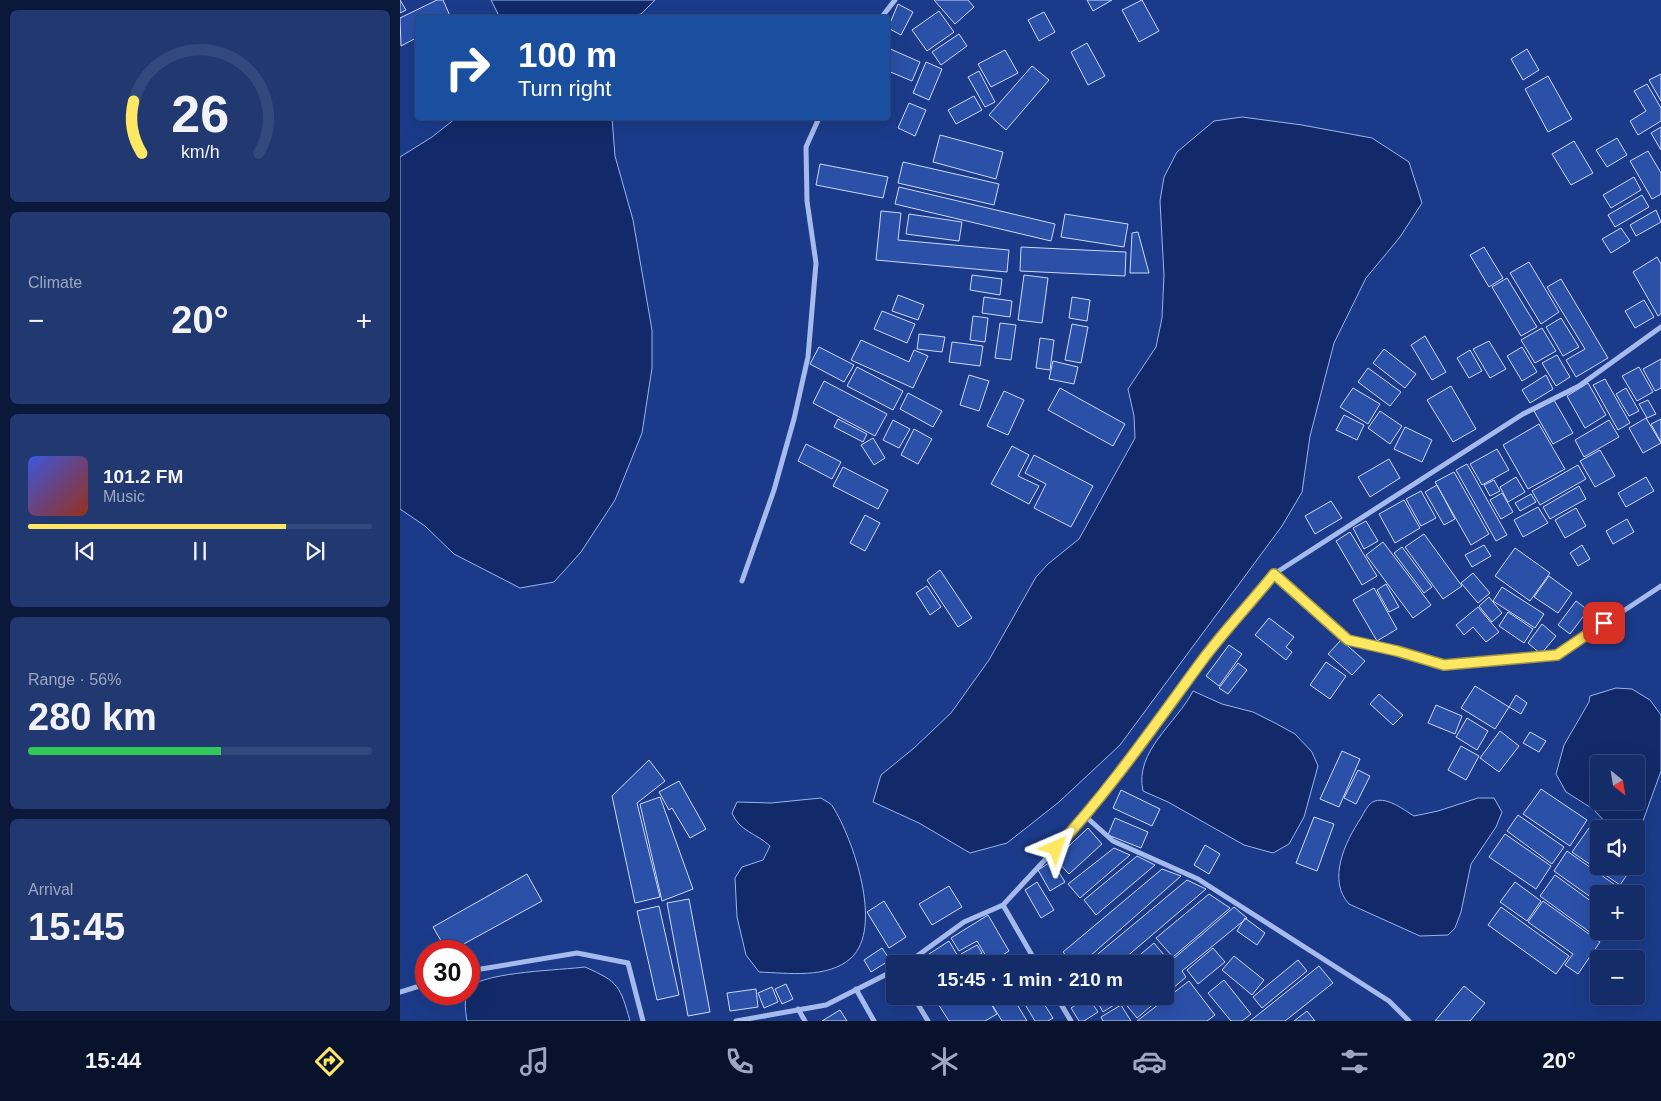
<!DOCTYPE html>
<html lang="en">
<head>
<meta charset="utf-8">
<style>
  body { margin:0; font-family:Arial,sans-serif; background:#213871; color:#f1f3f6; height:100vh; display:flex; flex-direction:column; font-size:19px; white-space:nowrap }
  * { box-sizing:border-box; margin:0 }
  p { font-size:16px; color:#9da7c0 }
  .icon { flex:none; width:28px; height:28px; fill:none; stroke:currentColor; stroke-width:2; stroke-linecap:round; stroke-linejoin:round }
  .map { position:relative; flex:1; overflow:hidden }
  .sheet { display:flex; flex-direction:column; gap:10px; padding:10px; background:#0b1839; width:400px }
  .sheet>* { flex:none }
  .guide { position:absolute; left:15px; top:15px; width:475px; height:105px; border-radius:5px; box-shadow:0 5px 20px #0002,0 0 0 1px #33487c; background:#1a4fa0; color:#fff; overflow:hidden }
  .needle { width:32px; rotate:150deg }
  .fabs { position:absolute; left:1190px; top:755px; display:grid; gap:10px }
  .fabs a { display:grid; place-items:center; width:55px; height:55px; border-radius:5px; background:#142c68; box-shadow:0 5px 20px #0002,0 0 0 1px #33487c; font-size:25px }
  .speed { position:absolute; left:15px; top:940px; display:flex; gap:10px; font-size:25px; font-weight:700; text-align:center }
  .speed>* { display:grid; place-content:center; width:65px; height:65px; border-radius:50%; background:#142c68; box-shadow:0 5px 20px #0002,0 0 0 1px #33487c; line-height:1 }
  .speed .limit { border:8px solid #d22; background:#fff; color:#111 }
  .pin { position:absolute; display:grid; place-items:center; width:42px; height:42px; color:#fff; margin:-21px; border-radius:10px; box-shadow:0 2px 8px #0006 }
  .me { position:absolute; width:55px; margin:-28px; rotate:43deg; stroke-linejoin:round; filter:drop-shadow(0 0 4px #0008) }
  .turn { display:flex; align-items:center; gap:18px; height:105px; padding:0 20px; font-size:22px }
  .turn .icon { width:65px; height:65px; stroke-width:2.5 }
  .turn b { display:block; font-size:35px; line-height:42px }
  .big { font-size:38px; font-weight:700; line-height:1.1 }
  .sheet .tile { flex:1; display:flex; flex-direction:column; justify-content:center; gap:8px; min-width:0; padding:0 18px; border-radius:8px; background:#213871 }
  .sheet .dial { align-items:center; gap:0 }
  .dial svg { height:130px; overflow:visible; fill:none; stroke:#33487c; stroke-width:7; stroke-linecap:round; text-anchor:middle }
  .dial text { fill:#f1f3f6; stroke:none }
  .song { display:flex; align-items:center; gap:15px }
  .cover { width:60px; height:60px; border-radius:8px; background:linear-gradient(135deg,hsl(230 70% 55%),hsl(10 70% 35%)) }
  .played { height:5px; border-radius:2px; background:linear-gradient(90deg,#fee863 75%,#33487c 75%) }
  .keys { display:flex; justify-content:space-around; direction:ltr }
  .heat { display:flex; justify-content:space-between; align-items:center; font-size:28px; direction:ltr }
  .charge { height:8px; border-radius:4px; background:linear-gradient(90deg,#34c759 56%,#33487c 0) }
  .trip { position:absolute; left:486px; top:955px; width:288px; height:50px; border-radius:5px; background:#142c68; box-shadow:0 5px 20px #0002,0 0 0 1px #33487c; font-weight:700; line-height:50px; text-align:center }
  .tab-bar { display:flex; height:80px; justify-content:space-around; align-items:center; background:#08122a; color:#9da7c0 }
  .tab-bar .icon { width:35px; height:35px }
  .tab-bar .selected { color:#fee863 }
  .tab-bar b { font-size:22px; color:#f1f3f6 }
  main { display:flex; flex:1; min-height:0 }
  .map>svg:first-child { display:block }
</style>
</head>
<body>
<main>
<section class="sheet">
<div class="tile dial"><svg viewBox="0 0 100 80">
<path d="M14 69A42 42 0 1 1 86 69"/>
<path d="M14 69A42 42 0 0 1 9 37" stroke="#fee863"/>
<text x="50" y="56" font-size="32" font-weight="700">26</text>
<text x="50" y="72" font-size="11">km/h</text>
</svg></div>
<div class="tile"><p>Climate</p>
<div class="heat"><a>−</a><b class="big">20°</b><a>+</a></div>
</div>
<div class="tile">
<div class="song"><i class="cover"></i><div><b>101.2 FM</b><p>Music</p></div></div>
<div class="played"></div>
<div class="keys"><svg class="icon" aria-label="previous" viewBox="0 0 24 24"><path d="M18 5L8 12l10 7zM5 5v14"/></svg><svg class="icon" aria-label="pause" viewBox="0 0 24 24"><path d="M8 5v14M16 5v14"/></svg><svg class="icon" aria-label="next" viewBox="0 0 24 24"><path d="M6 5l10 7-10 7zM19 5v14"/></svg></div>
</div>
<div class="tile"><p>Range · 56%</p><b class="big">280 km</b><div class="charge"></div></div>
<div class="tile"><p>Arrival</p><b class="big">15:45</b></div>
</section>
<div class="map">
<svg width="1261" height="1021" viewBox="0 0 1261 1021">
  <rect width="100%" height="100%" fill="#1b3b8a"/>
  <path fill="#122a69" stroke="#99b4ef" fill-rule="evenodd" d="M91,0H255L241,14L228,17L100,18Z
    M842,117L902,125L972,138L1009,162L1022,203L1000,237L966,278L934,343L910,436L902,492L882,526L720,745L659,802L607,843L570,853L519,823L473,802L481,775L514,748L551,713L589,660L636,577L648,564L679,539L735,438L734,416L728,389L756,347L762,318L764,275L760,201L764,177L777,152L814,121Z
    M56,118H212L215,156L233,220L252,330V368L242,433L215,500L181,552L154,582L120,588L54,554L25,526L0,509V157L32,137Z
    M1216,688L1232,689L1250,700L1261,715V771L1236,840V829H1212L1193,809L1166,792L1156,774L1164,745L1189,702L1190,696ZM1199,764H1236V801H1199Z
    M793,691L822,704L853,712L875,723L895,734L912,752L918,766L904,817L889,844L873,853L844,845L768,802L743,791C734,751 777,723 793,691Z
    M421,798C425,801 431,803 433,807C453,839 484,928 451,958C428,979 388,973 359,972L346,955L337,917L335,878L342,867L363,860L370,846C356,833 339,831 332,813L337,802L371,803Z
    M1078,798H1094L1102,812L1096,827L1071,864L1061,912L1055,928L1048,935L1020,936L949,904C927,880 945,842 961,818C964,813 968,803 975,801C988,797 1004,810 1014,816L1038,811Z
    M185,967C219,982 220,986 230,1021H67C65,1008 63,995 72,986C87,972 162,970 185,967Z"/>
  <path fill="#2a50a8" stroke="#ccd9f9" d="M0,0L6,10L0,13Z
    M37,0H43L51,18H18V37L1,46L0,18Z
    M534,0H568L574,7L555,24Z
    M687,0H712L693,11Z
    M742,0L759,31L739,42L722,10Z
    M498,4L513,12L501,35L488,28Z
    M539,11L554,32L527,51L512,30Z
    M644,12L655,32L639,41L628,20Z
    M559,34L567,46L541,65L532,52Z
    M687,43L705,76L688,85L671,52Z
    M488,48L520,62L512,81L488,71Z
    M1127,49L1139,70L1123,80L1111,59Z
    M605,50L618,73L591,87L578,64Z
    M526,62L542,69L529,100L513,93Z
    M632,66L649,80L606,130L589,115Z
    M579,71L595,102L585,107L568,77Z
    M1261,74V101L1249,80Z
    M1148,76L1172,119L1148,132L1125,89Z
    M1247,84L1261,108V121L1238,135L1230,121L1246,111L1234,91Z
    M574,96L582,110L556,124L548,110Z
    M509,103L526,110L515,136L498,128Z
    M1261,127V150L1251,133Z
    M540,135L603,152L596,179L533,162Z
    M1217,138L1227,155L1207,167L1196,150Z
    M1174,141L1193,173L1171,185L1152,154Z
    M1248,151L1261,173V194L1252,199L1230,161Z
    M503,162L599,184L594,205L498,183Z
    M420,164L488,177L483,198L416,185Z
    M1234,177L1241,190L1211,208L1203,195Z
    M499,187L655,224L651,241L495,204Z
    M1242,195L1249,207L1215,227L1208,215Z
    M1256,210L1261,222L1236,236L1230,225Z
    M481,211L501,213L498,240L609,250L607,272L476,260Z
    M509,214L562,222L559,241L506,234Z
    M665,214L728,224L724,247L661,237Z
    M1221,228L1230,241L1211,253L1202,239Z
    M738,232L749,273H730L732,233Z
    M621,247L726,252L725,276L620,271Z
    M1084,247L1103,278L1089,287L1070,255Z
    M1257,257L1261,264V314L1258,316L1233,272Z
    M1129,262L1159,312L1141,324L1110,273Z
    M572,275L602,279L600,295L570,290Z
    M624,275L648,278L642,323L618,320Z
    M1107,278L1137,327L1121,336L1092,287Z
    M1161,279L1208,358L1176,377L1166,360L1185,349L1147,287Z
    M498,295L524,305L518,320L492,311Z
    M584,297L612,301L610,317L582,313Z
    M672,297L690,300L687,321L669,318Z
    M1244,300L1254,317L1235,328L1225,311Z
    M482,311L515,324L507,343L474,329Z
    M573,316L588,318L585,342L570,340Z
    M1161,318L1179,347L1163,356L1146,327Z
    M600,323L616,325L611,360L595,358Z
    M672,324L688,327L681,363L665,360Z
    M1142,328L1156,351L1135,363L1121,340Z
    M519,334L545,337L542,352L517,349Z
    M1025,336L1046,372L1032,380L1011,345Z
    M640,338L654,340L650,370L636,368Z
    M461,340L509,362L514,350L528,356L513,388L451,360Z
    M1089,341L1106,369L1090,378L1073,349Z
    M552,342L583,346L580,366L549,362Z
    M419,347L454,365L444,382L410,364Z
    M1122,347L1137,372L1122,381L1107,356Z
    M984,349L1016,374L1005,388L973,363Z
    M1070,350L1082,371L1069,378L1057,358Z
    M1157,355L1170,377L1156,386L1142,363Z
    M1261,359V388L1255,391L1243,369Z
    M653,361L678,367L674,384L649,379Z
    M457,367L503,391L493,410L447,386Z
    M1239,367L1253,392L1237,401L1222,376Z
    M968,368L1001,392L990,406L958,382Z
    M569,375L589,381L579,411L560,405Z
    M1146,375L1153,389L1130,403L1122,390Z
    M1205,379L1230,423L1218,430L1193,385Z
    M424,381L487,414L475,436L413,403Z
    M1188,383L1206,415L1185,428L1167,396Z
    M1051,386L1076,429L1053,442L1027,400Z
    M660,388L725,424L713,446L648,410Z
    M953,388L980,404L968,424L940,407Z
    M1226,388L1239,411L1229,416L1216,394Z
    M604,391L624,400L608,435L587,426Z
    M508,393L542,411L533,427L500,409Z
    M1154,400L1173,433L1153,444L1134,411Z
    M1248,400L1256,414L1247,418L1239,404Z
    M980,411L1002,426L990,444L968,428Z
    M944,415L964,425L957,440L936,430Z
    M1246,418L1261,443L1243,453L1229,428Z
    M438,419L467,434L463,442L434,427Z
    M1261,419V442L1251,424Z
    M493,420L510,429L499,448L483,440Z
    M1209,420L1219,437L1184,457L1175,440Z
    M1139,424L1165,469L1128,489L1103,445Z
    M1005,427L1032,440L1022,462L994,449Z
    M514,429L532,439L518,464L501,455Z
    M473,438L485,458L474,465L461,445Z
    M406,444L441,462L432,479L398,461Z
    M612,446L629,455L618,476L639,486L629,504L591,484Z
    M1097,449L1109,470L1082,485L1070,464Z
    M1200,450L1215,476L1195,487L1180,461Z
    M634,455L693,486L671,527L634,508L646,484L625,473Z
    M989,459L1000,478L970,497L958,477Z
    M1067,464L1107,535L1096,541L1056,470Z
    M1178,465L1186,479L1140,505L1132,491Z
    M443,467L488,490L478,509L433,486Z
    M1054,472L1089,534L1071,545L1035,482Z
    M1116,477L1125,492L1108,502L1100,487Z
    M1246,477L1254,491L1226,507L1218,493Z
    M1094,480L1100,491L1090,496L1084,485Z
    M1037,485L1055,519L1044,525L1025,492Z
    M1179,486L1186,499L1150,519L1143,507Z
    M1021,491L1036,518L1021,526L1006,499Z
    M1102,493L1113,512L1101,519L1090,500Z
    M1131,494L1136,502L1120,511L1115,503Z
    M1004,500L1020,528L995,543L979,514Z
    M931,501L942,518L915,534L905,516Z
    M1138,507L1148,523L1123,537L1114,520Z
    M1176,508L1186,526L1165,538L1155,520Z
    M465,515L480,523L465,551L450,543Z
    M1227,519L1234,532L1213,544L1206,531Z
    M966,521L978,541L964,549L953,528Z
    M950,532L977,576L962,585L936,541Z
    M1024,534L1062,586L1043,599L1005,547Z
    M983,542L1031,605L1013,618L966,555Z
    M1084,545L1091,556L1072,567L1065,555Z
    M1182,545L1190,559L1178,566L1170,553Z
    M1002,547L1032,587L1024,593L994,553Z
    M1115,548L1150,573L1130,601L1095,576Z
    M540,570L572,618L558,627L527,580Z
    M1073,573L1090,593L1078,603L1061,583Z
    M1149,576L1172,593L1158,613L1134,597Z
    M986,584L999,607L989,612L977,590Z
    M527,586L541,607L530,615L516,593Z
    M1102,587L1144,614L1135,628L1093,601Z
    M974,588L997,629L977,641L953,600Z
    M1089,597L1102,613L1092,622L1079,606Z
    M1176,601L1188,610L1170,634L1158,625Z
    M1078,607L1099,632L1086,642L1073,627L1064,635L1056,625Z
    M1108,612L1133,629L1124,643L1099,626Z
    M869,618L894,637L886,647L892,652L886,660L855,635Z
    M1142,624L1156,636L1141,654L1128,643Z
    M941,640L965,661L952,675L928,654Z
    M829,645L842,654L819,686L806,676Z
    M926,662L946,676L930,699L910,685Z
    M838,663L847,670L828,694L819,688Z
    M1075,686L1109,707L1095,729L1061,708Z
    M979,694L1003,715L993,725L970,704Z
    M1116,695L1127,703L1121,714L1109,707Z
    M1036,705L1062,716L1055,734L1028,723Z
    M1067,718L1088,731L1077,750L1056,737Z
    M1100,731L1119,746L1099,772L1080,758Z
    M1130,732L1146,741L1139,752L1123,743Z
    M1061,746L1079,756L1066,780L1048,770Z
    M942,751L960,759L939,807L920,799Z
    M249,760L265,781L237,803L260,897L235,903L212,796Z
    M958,770L970,776L956,804L944,798Z
    M279,781L306,829L290,838L272,808L269,810L259,792Z
    M1141,789L1187,820L1170,846L1123,814Z
    M721,790L760,809L752,826L713,808Z
    M260,797L293,889L262,901L240,804Z
    M1118,815L1164,847L1152,864L1107,831Z
    M914,817L934,824L917,871L896,863Z
    M715,818L748,832L741,848L708,835Z
    M688,828L702,844L669,874L655,859Z
    M1189,828L1199,835V866H1233L1220,885L1172,852Z
    M1105,834L1151,866L1136,889L1089,857Z
    M805,845L820,854L809,874L794,865Z
    M714,848L730,855L680,898L668,884Z
    M1167,851L1228,894H1199V903L1154,871Z
    M737,856L755,865L696,915L684,900Z
    M652,861L665,882L650,891L638,870Z
    M762,869L781,876L681,964H673L663,952Z
    M127,874L142,901L51,951H47L33,927Z
    M1155,875L1199,907V931H1209L1202,941L1140,896Z
    M787,880L806,889L718,964H698L693,958Z
    M637,882L654,910L641,918L625,890Z
    M1115,882L1141,901L1127,921L1100,902Z
    M549,886L562,907L532,925L519,904Z
    M809,894L830,908L773,957L756,938Z
    M289,899L310,1012L288,1016L267,903Z
    M484,901L506,937L489,948L467,912Z
    M1143,901L1200,942L1178,974L1165,965L1173,954L1128,922Z
    M259,906L279,995L257,1000L237,911Z
    M834,907L847,918L782,971L786,977L765,995V966Z
    M1101,907L1169,956L1156,974L1088,925Z
    M588,915L609,951L590,963L577,941L559,951L551,938Z
    M845,918L865,933L857,945L837,931Z
    M549,941L559,958L550,964H531L526,956Z
    M754,943L769,961L765,965L729,964Z
    M577,945L582,953L566,963L561,954Z
    M482,948L490,960L471,972L464,960Z
    M813,948L825,962L798,984L787,970Z
    M582,954L588,964H572L571,962Z
    M614,955L620,964H600V963Z
    M834,956L864,980L852,995L822,970Z
    M898,960L907,971L862,1008L853,997Z
    M919,966L933,983L885,1021H850Z
    M824,980L851,1014L842,1021H831L808,993Z
    M789,981L815,1015L807,1021H737Z
    M386,984L393,999L382,1004L375,989Z
    M1064,986L1085,1003L1070,1021H1035Z
    M372,987L378,1002L364,1008L358,993Z
    M356,989L358,1007L330,1011L327,993Z
    M521,996H532L533,998L526,1003Z
    M533,996H586L597,1014L585,1021H549Z
    M597,996H612L627,1021H602L590,1001Z
    M620,996H639L653,1018L648,1021H635Z
    M694,996H716L719,1002L703,1012Z
    M730,996H763L737,1018L724,1002Z
    M688,997L698,1012L684,1021H679L671,1008Z
    M721,1005L731,1021H703L701,1017Z
    M440,1010L447,1021H422Z
    M907,1011L915,1021H894Z"/>
  <g fill="none" stroke-linecap="round" stroke-linejoin="round">
    <path stroke="#a6bbed" stroke-width="5" d="M481,18L495,0
      M874,574L1123,414L1179,386L1261,327
      M342,581L374,490L394,419L408,357L416,263L407,201L406,147L419,118
      M685,816L713,841L798,879L989,1001L1009,1021
      M506,964L564,922L603,905
      M637,964L603,905L682,820L756,725L802,660L874,574L948,640L997,651L1044,665L1157,655L1261,586
      M69,971L177,953L228,963L243,1021
      M456,989L474,1021
      M0,992L26,984
      M513,996L528,1021
      M656,996L671,1021
      M398,1009L405,1021
      M336,1021L426,1005L495,970"/>
  </g>
  <g fill="none" stroke-linecap="round" stroke-linejoin="round">
    <g stroke="#a59740" stroke-width="12">
      <path id="route" d="M656,848C709,791 754,726 801,662C823,632 850,604 874,574L948,640L997,651L1044,665L1157,655L1204,623"/>
    </g>
    <use href="#route" stroke="#fee863" stroke-width="9"/>
  </g>
</svg>
<div class="fabs">
<a><svg class="needle" viewBox="-14 -14 28 28"><path d="M0-13l5 13h-10z" fill="#e53935"/><path d="M0 13l5-13h-10z" fill="#9da7c0"/></svg></a>
<a><svg class="icon" aria-label="sound" viewBox="0 0 24 24"><path d="M4 9h4l5-4v14l-5-4H4zM17 9q2 3 0 6"/></svg></a>
<a>+</a>
<a>−</a>
</div>
<div class="speed"><div class="limit">30</div></div>
<div class="pin" style="left:1204px;top:623px;background:#d93025"><svg class="icon" aria-label="arrive" viewBox="0 0 24 24"><path d="M6 21V4h12l-3 4 3 4H6"/></svg></div>
<svg class="me" style="left:656px;top:848px" viewBox="-20 -20 40 40"><path d="M0-17L14 15 0 8-14 15z" fill="#fee863" stroke="#fff" stroke-width="4"/></svg>
<div class="trip">15:45 · 1 min · 210 m</div>
<div class="guide">
<div class="turn"><svg class="icon" aria-label="right" viewBox="0 0 24 24"><path d="M7 20v-9h11M14 6l5 5-5 5"/></svg><div><b>100 m</b>Turn right</div></div>
</div>
</div>
</main>
<nav class="tab-bar">
<b>15:44</b>
<svg class="icon selected" aria-label="directions" viewBox="0 0 24 24"><path d="M12 3l9 9-9 9-9-9zM9 14v-3h6M13 9l2 2-2 2"/></svg>
<svg class="icon" aria-label="music" viewBox="0 0 24 24"><path d="M9 18V5l10-2v13"/><circle cx="6" cy="18" r="3"/><circle cx="16" cy="16" r="3"/></svg>
<svg class="icon" aria-label="phone" viewBox="0 0 24 24"><path d="M5 4h4l2 5-3 2q2 4 5 5l2-3 5 2v4C11 20 4 13 5 4z"/></svg>
<svg class="icon" aria-label="climate" viewBox="0 0 24 24"><path d="M12 3v18M4 7l16 10M4 17L20 7"/></svg>
<svg class="icon" aria-label="car" viewBox="0 0 24 24"><path d="M5 17H2v-5l4-1 3-4h7l3 4 3 1v5h-3M9 17h6M6 11h13"/><circle cx="7" cy="17" r="2"/><circle cx="17" cy="17" r="2"/></svg>
<svg class="icon" aria-label="filters" viewBox="0 0 24 24"><path d="M4 7h16M4 17h16"/><circle cx="9" cy="7" r="2"/><circle cx="15" cy="17" r="2"/></svg>
<b>20°</b>
</nav>
</body>
</html>
